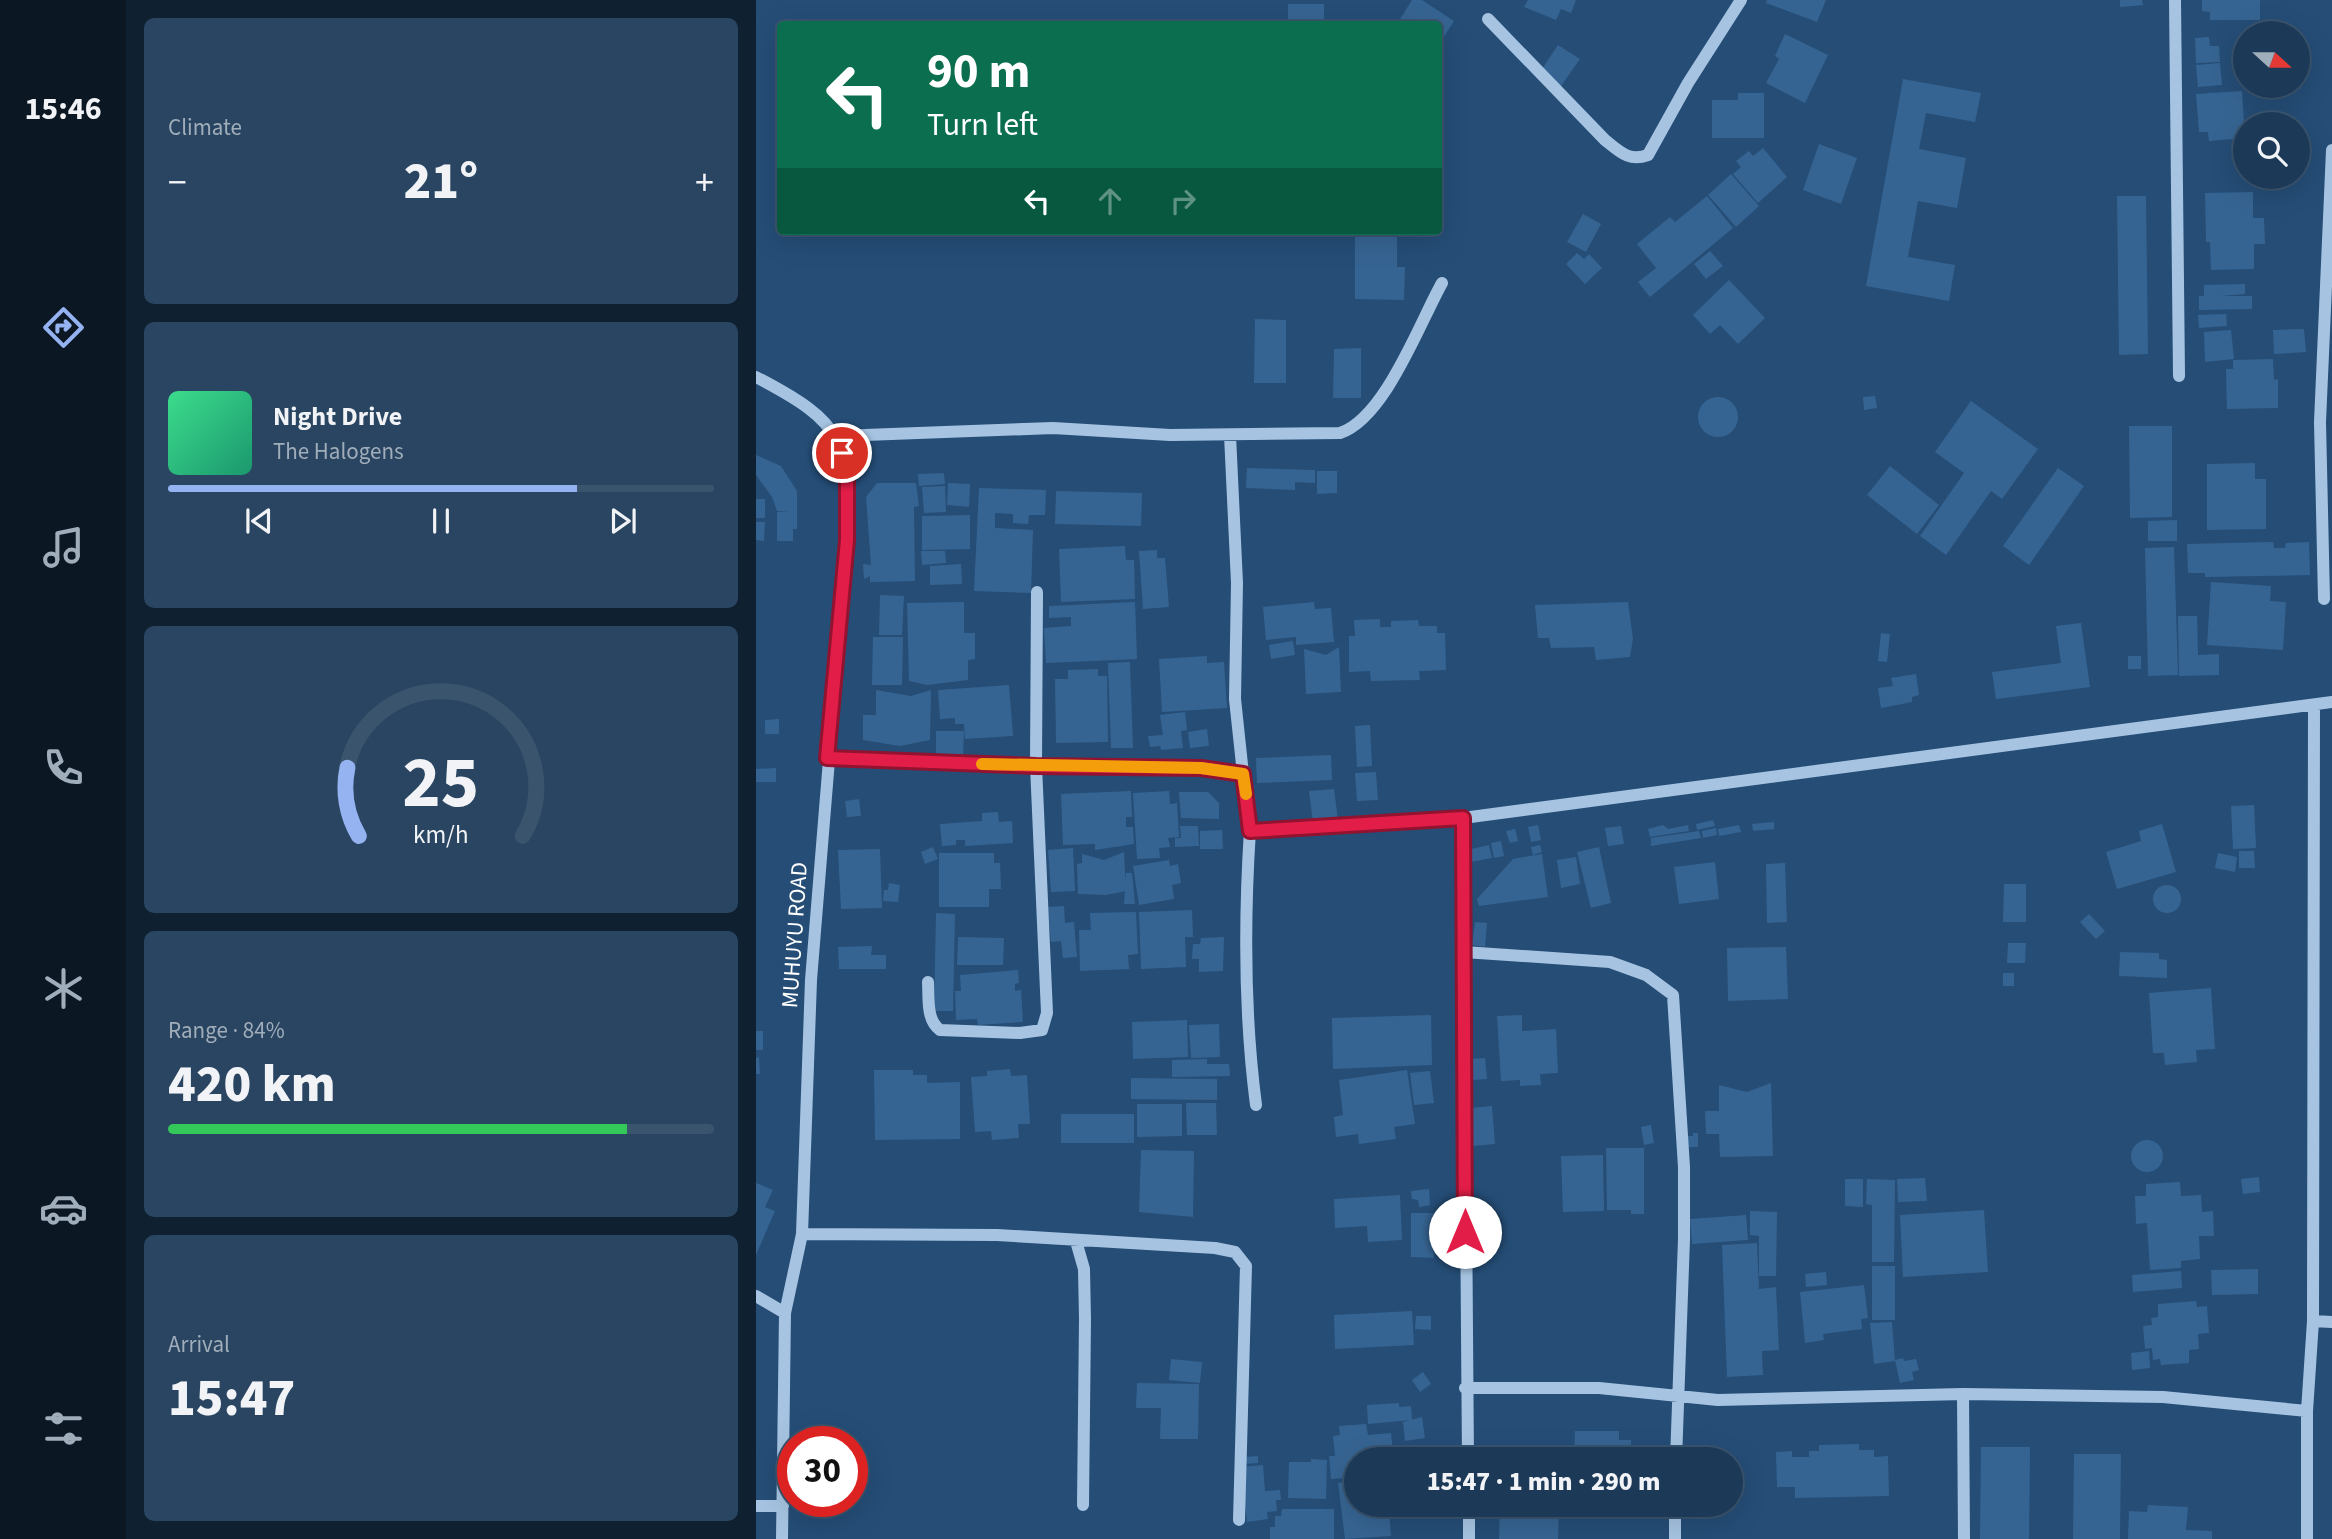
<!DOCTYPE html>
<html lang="en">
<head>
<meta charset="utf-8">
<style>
  body { margin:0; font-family:"Source Sans 3",sans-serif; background:#294561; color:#f1f3f6; height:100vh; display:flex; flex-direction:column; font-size:26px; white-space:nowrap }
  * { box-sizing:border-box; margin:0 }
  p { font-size:23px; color:#a0adba }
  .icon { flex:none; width:38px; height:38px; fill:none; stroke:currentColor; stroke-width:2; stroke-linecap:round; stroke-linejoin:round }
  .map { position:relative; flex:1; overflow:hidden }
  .panel { display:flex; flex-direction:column; gap:18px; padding:18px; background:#0f2030; width:630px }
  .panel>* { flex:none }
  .guide { position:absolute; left:21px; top:21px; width:665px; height:214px; border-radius:7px; box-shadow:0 7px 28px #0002,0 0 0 2px #3a546e; background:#0b6e4f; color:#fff; overflow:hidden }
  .needle { width:46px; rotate:111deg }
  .buttons { position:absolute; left:1477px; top:21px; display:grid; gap:14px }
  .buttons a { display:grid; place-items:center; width:77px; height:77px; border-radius:50%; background:#1c3a58; box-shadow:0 7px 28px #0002,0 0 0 2px #3a546e; font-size:35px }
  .speed { position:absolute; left:21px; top:1426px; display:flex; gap:14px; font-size:35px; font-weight:700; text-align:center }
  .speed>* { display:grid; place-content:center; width:91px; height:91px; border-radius:50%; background:#1c3a58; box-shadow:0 7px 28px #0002,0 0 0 2px #3a546e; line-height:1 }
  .speed .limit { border:10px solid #d22; background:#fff; color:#111 }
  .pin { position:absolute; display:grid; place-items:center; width:60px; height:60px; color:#fff; margin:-30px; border:4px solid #fff; border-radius:50%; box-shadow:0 2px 7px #0007 }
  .me { position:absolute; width:77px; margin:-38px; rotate:0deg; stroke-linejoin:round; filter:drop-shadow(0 0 5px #0008) }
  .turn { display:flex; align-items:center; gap:24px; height:147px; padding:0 35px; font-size:32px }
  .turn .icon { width:91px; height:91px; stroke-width:2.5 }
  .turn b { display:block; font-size:49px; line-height:60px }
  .lanes { display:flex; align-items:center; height:66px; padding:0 35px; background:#0003; justify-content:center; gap:35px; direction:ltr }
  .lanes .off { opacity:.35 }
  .big { font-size:52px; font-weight:800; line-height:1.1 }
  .panel .card { flex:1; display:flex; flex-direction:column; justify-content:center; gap:10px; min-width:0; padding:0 24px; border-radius:10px; background:#294561 }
  .panel .dial { align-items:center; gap:0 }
  .dial svg { height:182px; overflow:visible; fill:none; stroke:#3a546e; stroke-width:7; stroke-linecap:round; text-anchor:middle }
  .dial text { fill:#f1f3f6; stroke:none }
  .song { display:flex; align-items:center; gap:21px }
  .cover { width:84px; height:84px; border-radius:10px; background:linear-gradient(135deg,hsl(150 70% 55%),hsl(160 70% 35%)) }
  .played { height:7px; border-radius:4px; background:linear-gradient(90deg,#95b2f1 75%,#3a546e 75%) }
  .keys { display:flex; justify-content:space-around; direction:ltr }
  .heat { display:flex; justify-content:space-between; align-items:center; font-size:38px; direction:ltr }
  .charge { height:10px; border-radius:5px; background:linear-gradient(90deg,#34c759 84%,#3a546e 0) }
  .trip { position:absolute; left:588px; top:1447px; width:399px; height:70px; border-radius:35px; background:#1c3a58; box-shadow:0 7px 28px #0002,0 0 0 2px #3a546e; font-weight:800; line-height:70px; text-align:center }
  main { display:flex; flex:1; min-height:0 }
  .dock { display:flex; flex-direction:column; width:126px; justify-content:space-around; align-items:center; background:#0b1723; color:#a0adba }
  .dock .icon { width:49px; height:49px }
  .dock .selected { color:#95b2f1 }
  .dock b { font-size:32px; color:#f1f3f6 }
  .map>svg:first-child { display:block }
</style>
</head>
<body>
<main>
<nav class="dock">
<b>15:46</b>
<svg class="icon selected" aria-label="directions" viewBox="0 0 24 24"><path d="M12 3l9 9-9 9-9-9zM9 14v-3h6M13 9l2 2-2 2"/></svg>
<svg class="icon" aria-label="music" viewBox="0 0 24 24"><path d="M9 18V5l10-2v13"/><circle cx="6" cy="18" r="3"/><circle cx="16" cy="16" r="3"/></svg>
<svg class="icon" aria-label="phone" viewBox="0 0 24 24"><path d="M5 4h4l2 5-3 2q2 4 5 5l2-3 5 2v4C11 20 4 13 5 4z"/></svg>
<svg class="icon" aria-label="climate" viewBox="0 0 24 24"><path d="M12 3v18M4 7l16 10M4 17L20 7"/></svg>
<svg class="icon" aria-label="car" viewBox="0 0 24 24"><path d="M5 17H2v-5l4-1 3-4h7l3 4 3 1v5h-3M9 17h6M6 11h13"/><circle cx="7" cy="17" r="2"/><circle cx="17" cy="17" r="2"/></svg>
<svg class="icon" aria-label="filters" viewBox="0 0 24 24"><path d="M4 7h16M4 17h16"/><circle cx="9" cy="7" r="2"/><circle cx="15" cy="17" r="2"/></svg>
</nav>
<section class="panel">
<div class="card"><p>Climate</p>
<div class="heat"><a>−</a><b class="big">21°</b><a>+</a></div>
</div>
<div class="card">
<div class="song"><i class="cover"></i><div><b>Night Drive</b><p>The Halogens</p></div></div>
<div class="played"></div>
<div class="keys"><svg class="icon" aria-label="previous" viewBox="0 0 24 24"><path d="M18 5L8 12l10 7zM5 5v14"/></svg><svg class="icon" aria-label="pause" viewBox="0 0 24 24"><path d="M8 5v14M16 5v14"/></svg><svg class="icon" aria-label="next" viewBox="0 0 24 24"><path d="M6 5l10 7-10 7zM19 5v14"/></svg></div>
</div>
<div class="card dial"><svg viewBox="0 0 100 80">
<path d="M14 69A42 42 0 1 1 86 69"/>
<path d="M14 69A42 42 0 0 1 9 39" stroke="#95b2f1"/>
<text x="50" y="56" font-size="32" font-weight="700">25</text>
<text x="50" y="72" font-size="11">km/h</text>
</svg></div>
<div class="card"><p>Range · 84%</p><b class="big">420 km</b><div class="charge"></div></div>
<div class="card"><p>Arrival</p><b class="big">15:47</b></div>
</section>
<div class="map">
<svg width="1576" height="1539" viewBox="0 0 1576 1539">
  <rect width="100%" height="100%" fill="#254d76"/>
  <path fill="#366492" d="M656,0H666L698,21L682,46V24H641Z
    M772,0H820L815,13L805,9L800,20L768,7Z
    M1011,0H1070L1061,22L1010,3Z
    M1364,0H1386L1387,5L1364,7Z
    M1446,0H1504V20H1454V12L1446,11Z
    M532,4H568V24H532Z
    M1029,34L1072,55L1049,103L1010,83L1023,59L1019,56Z
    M1453,37L1454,46H1463L1464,62L1440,63L1439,38Z
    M802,45L824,59L805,86L784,72Z
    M1464,63L1466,85L1442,87L1440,65Z
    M1147,79L1225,93L1219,122L1170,113L1163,149L1210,158L1201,208L1162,201L1152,257L1199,265L1193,301L1110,286Z
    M1486,91L1489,138L1453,141L1452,132H1443L1440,94Z
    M982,93H1008V138H956V100H982Z
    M1063,144L1101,158L1085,204L1047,190Z
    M1007,148L1031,177L1002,203L977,174L985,167L980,161L993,151L997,156Z
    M975,174L1003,206L980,227L952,195Z
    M1497,192V218H1508L1509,244H1498V269L1455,270L1454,242H1450L1449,193Z
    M951,196L977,228L894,297L882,282L900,268L881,244L914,217L919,222Z
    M1361,196H1390L1392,354L1363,355Z
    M827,214L845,224L830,252L811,242Z
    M599,232H641V267H649L648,300L599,299Z
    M954,251L967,266L950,279L938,264Z
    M821,253L828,259L833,254L846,268L829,284L810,264Z
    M973,280L1009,318L982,344L964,325L954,334L937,315Z
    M1489,284V294L1464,296H1496V309L1443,310V296H1448V285Z
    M1470,314L1471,326L1443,328L1442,315Z
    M499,319L530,320V383H498Z
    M1548,329L1550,352L1518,354L1517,330Z
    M1475,330L1478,359L1449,362L1448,332Z
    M605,348V398H577L578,349Z
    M1517,359L1518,380L1522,379V408L1471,409L1470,369H1477V360Z
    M1119,396L1121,408L1108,410L1107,397Z
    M942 417a20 20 0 1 1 40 0a20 20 0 1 1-40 0Z
    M1215,401L1282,449L1246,499L1235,491L1190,555L1164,536L1208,473L1179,452Z
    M1373,426H1416V517L1374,518Z
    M0,455L25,466L41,491V529H37V541H21V512L33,511H21L16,497L0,475Z
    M1499,463V479H1510V529L1451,530V464Z
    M1134,466L1183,505L1161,534L1111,495Z
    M491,468L559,470V483L539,482V490L490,488Z
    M1302,468L1328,486L1273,565L1247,546Z
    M561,471H581V493L561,494Z
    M188,473L189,484L163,486L162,474Z
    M121,483H160L163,506L158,507L159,581L114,582V576L108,579L107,564L115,565L110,497Z
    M192,483L214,484L213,507L191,505Z
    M189,486L190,512L168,513L166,487Z
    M223,488L290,490L289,515H273L272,524L257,523V514L239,513V528L277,530L275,593L218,591Z
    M300,491L386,493L385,526L299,524Z
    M0,499H9V518H0Z
    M214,515V549L166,550V516Z
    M1421,520V541H1392V521Z
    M0,522H9L8,541L0,540Z
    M1517,542L1518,548H1529L1530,543L1553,542L1554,575L1449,577V573H1432L1431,544Z
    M369,546L370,560H378L379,599L305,602L303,549Z
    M1418,547L1422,675L1392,676L1389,548Z
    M401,550V558H409L413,607L387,609L383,551Z
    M165,551H189L190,563L166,565Z
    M205,564L206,584L174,585V566Z
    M1455,582L1515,586L1514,601L1530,602L1527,650L1451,645Z
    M124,595L148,596L146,635H123Z
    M208,602V633H219V659L212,660V680L171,685L153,681L151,603Z
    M379,602L381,659L290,663L288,628L315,626V617L293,618V606Z
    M558,602L559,609L575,608L578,642L540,645V637L510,640L507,607Z
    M872,602L877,639L874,657L840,660L838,647L795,648L793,638H782L779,605Z
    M1422,616H1441L1442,655L1463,654V675L1423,676Z
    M624,619V627H635V621L662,620L663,626H681V633H689L690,670L663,671L664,680L615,681L614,671L593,672V636H599L598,620Z
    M1325,623L1334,687L1240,699L1236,672L1305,663L1300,626Z
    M1125,633L1134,634L1131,662L1122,661Z
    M117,637H147L146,685H116Z
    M537,641L539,655L515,659L513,645Z
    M583,647L585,692L550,694L548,649L570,655Z
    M451,656V663L468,662L471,708L406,712L403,659Z
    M1372,656H1385V669H1372Z
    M374,662L377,748H355L352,663Z
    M342,669V676H351L352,742L300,743L299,679H312V670Z
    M1160,674L1163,695L1156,697V702L1125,708L1122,688L1137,686L1135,678Z
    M253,685L257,736L209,739L208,724H199V718L184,719L182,690Z
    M120,690L155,696L175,690L174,740L144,746L107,740V715H120Z
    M429,712L431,730L425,731L427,748L405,750L404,746L394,747L392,736L407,735L404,715Z
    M23,719V734H9V720Z
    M614,725L616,766L601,767L599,726Z
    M451,729L453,746L434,748L432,732Z
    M180,731H208L207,757H180Z
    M575,755L576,780L501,783L500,758Z
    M20,768V782H0V769Z
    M620,772L622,800L601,801L599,773Z
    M578,789L582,820L557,822L553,791Z
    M375,791L376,817H370V827H377L378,844L339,850V844L307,845L305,794Z
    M413,791L414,804L421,803L423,837L412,838L414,847L403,848L404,858L381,859L377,793Z
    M423,792H452L463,803V819L425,818Z
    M103,799L105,816L91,817L89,801Z
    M1498,805L1500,848L1477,849L1475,806Z
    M242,812L243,822L256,821L257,843L209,846V840H200V845L186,846L184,824L226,821V813Z
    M957,820L959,826L941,830L940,824Z
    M1018,822V829L997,831L996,824Z
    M1406,824L1420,872L1361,889L1350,852L1385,841L1383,831Z
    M782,825L785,840L775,842L772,827Z
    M907,825L912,829L932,825L933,831L894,837L892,829Z
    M983,825L985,832L963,836L962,829Z
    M424,826H442L443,846L419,847V838H425Z
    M865,826L868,844L852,846L849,828Z
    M960,828L961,835L947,838L946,831Z
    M759,829L762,841L754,843L750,831Z
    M466,830L467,849H444V831Z
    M943,831L945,838L895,846V838Z
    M745,841L748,856L738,858L735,843Z
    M733,845L736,858L714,862L711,850Z
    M784,845L786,852L777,855L775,847Z
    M177,847L182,859L169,864L165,852Z
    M843,847L855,903L835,908L821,852Z
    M317,848L319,891L295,892L292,850Z
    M124,849L126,908L85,909L82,850Z
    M1483,851H1498L1499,868H1483Z
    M368,852L370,891L350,895L322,894L321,864L326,863V854L348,860Z
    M183,853H238V863H244L245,889H233V907H183Z
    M1462,853L1481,857L1479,872L1459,868Z
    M786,854L792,897L723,906L721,899L757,859Z
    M820,857L824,884L805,888L801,860Z
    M413,860L414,866L422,864L425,883L416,885L418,899L383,905L377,866Z
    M959,862L963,899L923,904L918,867Z
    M1029,863L1031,922L1011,923L1010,864Z
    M370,873H376L379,904H368Z
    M133,883L144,885L142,902L127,901L128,890H132Z
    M1248,884H1270V922H1247Z
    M1397 899a14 14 0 1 1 28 0a14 14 0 1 1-28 0Z
    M308,906L309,923L318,922L321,957L307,958L305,941L295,942L292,907Z
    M436,910L437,937H429L430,967L385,969L383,912Z
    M380,912L382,954L372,955L373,969L324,971L323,930H335L334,913Z
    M180,913L199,914L197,1011H178Z
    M1333,914L1349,931L1340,939L1324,922Z
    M719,922L731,923L729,947L716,945Z
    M202,937L248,938L247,965H201Z
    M468,937L467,971L443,972V959H436L437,944H444L445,938Z
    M1252,943H1270L1269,963H1251Z
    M116,946L115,955H130V969H83L82,947Z
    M1030,947L1032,999L972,1001L971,948Z
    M1364,952L1403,953V959L1411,960V978L1363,976Z
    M262,970L263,983L259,984V991L265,990L267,1022L222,1025L221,1019L200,1020L199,991H205L204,975Z
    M1247,973H1258V986H1247Z
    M1455,988L1459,1049L1440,1050L1441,1062L1409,1065L1408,1053H1397L1393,993Z
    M675,1015L676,1065L577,1069L576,1018Z
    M766,1015V1031L800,1029L802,1073L784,1074L785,1085L764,1086V1080L745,1081L741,1016Z
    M431,1020L432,1057L377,1059L376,1022Z
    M463,1024L464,1057L435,1058L433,1025Z
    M0,1031H7V1050H0Z
    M3,1057L4,1074H0V1058Z
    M729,1058L731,1079L717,1080L715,1059Z
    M451,1059V1064H473L474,1076L416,1077V1060Z
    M254,1069L255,1076L271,1075L274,1124H262L263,1138L236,1140L235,1131L219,1132L215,1077L231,1076V1071Z
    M118,1070H157V1075H171V1083L204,1082V1139L119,1140Z
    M651,1070L659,1124L638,1127L640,1139L603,1144L602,1134L580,1137L578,1117L587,1115L583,1080Z
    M674,1071L678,1103L658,1105L654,1073Z
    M375,1078L461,1079V1100L375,1099Z
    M1015,1083L1017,1156L964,1157L963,1134H950L949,1111H963V1085L991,1092Z
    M430,1103H460L461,1135H431Z
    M381,1104H426V1136L381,1137Z
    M736,1106L739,1144L716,1146L714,1108Z
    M305,1114H378V1143H305Z
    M895,1125L898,1143L888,1145L885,1127Z
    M937,1133H942V1147H930L931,1136H937Z
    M1375 1156a16 16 0 1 1 32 0a16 16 0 1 1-32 0Z
    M850,1148H888V1214H875V1210H851Z
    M385,1150L438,1151L437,1217L383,1212Z
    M847,1155L848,1211L807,1212L805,1156Z
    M1503,1177L1504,1192L1487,1194L1485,1179Z
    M1169,1178L1171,1201L1142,1202L1141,1179Z
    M1089,1179H1107V1207L1089,1206Z
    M1111,1179L1139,1180L1138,1262H1116V1205L1110,1204Z
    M1424,1182L1425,1196L1445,1195L1446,1212L1457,1211L1458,1236H1443L1444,1259L1425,1261V1268L1394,1270L1391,1223L1380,1224L1379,1196H1390V1184Z
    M0,1183L17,1190L9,1207L19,1211L0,1255Z
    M673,1189L674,1205L663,1207L662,1200L656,1199L655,1191Z
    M644,1195L646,1240L612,1242L611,1226L579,1228L578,1199Z
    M1228,1210L1232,1272L1147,1277L1144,1215Z
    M994,1211L1021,1212L1020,1276H1003V1236L994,1235Z
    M655,1213H678V1258L655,1257Z
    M990,1215L992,1240L936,1244L934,1219Z
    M1001,1243L1003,1289L1020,1287L1023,1350L1006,1351L1007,1375L971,1377L966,1245Z
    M1116,1266H1139V1320H1116Z
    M1502,1269V1294L1456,1295L1455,1270Z
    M1425,1271L1426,1288L1377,1292L1376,1275Z
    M1070,1272L1071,1285L1050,1287L1049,1274Z
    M1108,1285L1112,1318L1105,1319L1106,1329L1067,1334L1068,1340L1049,1343L1044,1292Z
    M1440,1301L1441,1307L1451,1306L1453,1333L1442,1334L1443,1349L1433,1350V1363L1405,1365L1404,1359L1397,1360L1396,1348L1389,1349L1387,1326L1396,1325L1395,1318L1402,1317V1304Z
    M656,1311L658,1345L579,1349L578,1315Z
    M660,1316H675V1330L659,1329Z
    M1136,1322L1139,1361L1118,1364L1114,1323Z
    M1393,1351L1394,1368L1376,1370L1375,1353Z
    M1147,1358L1148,1361L1160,1359L1163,1370L1156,1372L1158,1380L1144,1383L1139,1360Z
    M415,1359L446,1362L444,1383L413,1380Z
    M667,1372L675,1384L664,1392L656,1380Z
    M381,1383L443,1384L442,1439H404L405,1408H380Z
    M643,1403V1407L655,1406L656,1420L612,1424L611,1405Z
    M666,1417L669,1438L649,1441L647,1422Z
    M610,1424L612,1435L635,1433L638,1460H600V1477L575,1479L573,1456H579L577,1436L584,1435L583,1426Z
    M819,1431H863V1440H875V1460H818Z
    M1103,1444V1450H1118V1457L1132,1456L1133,1496L1039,1498V1487H1021L1020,1452L1036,1451V1457H1053V1451H1063V1445Z
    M1225,1447H1274L1273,1539H1224Z
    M1318,1454H1365L1364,1539H1317Z
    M502,1456V1463L489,1464L488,1457Z
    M555,1459L571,1460L570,1499L532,1498L533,1462H555Z
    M507,1465L509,1491L524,1490L525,1500H520L521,1511L511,1512L512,1519L491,1522L485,1467Z
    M600,1481V1505H627V1509H633L635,1536L589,1539L582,1483Z
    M652,1505H671L672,1507L652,1509Z
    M744,1505H803L802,1539H743Z
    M1392,1505L1432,1507L1430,1530L1456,1531V1539H1372L1373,1511L1391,1512Z
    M526,1509H578V1539H514V1527H519V1516H525Z"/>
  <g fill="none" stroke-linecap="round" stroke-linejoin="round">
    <path stroke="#a6c4e2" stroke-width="12" d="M1419,0L1423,376
      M732,19L849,140C864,152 873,162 892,155L932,83L985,0
      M0,377C92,425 91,440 91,540L55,980L46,1234L29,1313L26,1539
      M474,435L481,583L479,699L487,774
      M82,436L297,428L414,435L584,433C629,418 663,324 686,283
      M1568,599L1564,422L1576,150
      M71,758L280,766L445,768L487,774L494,830L707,818L1576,702
      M707,818L712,1460
      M494,830C488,923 488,1013 500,1105
      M708,952L854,962L890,975L917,995L928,1167V1239L920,1460
      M172,982C173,998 170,1020 184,1030L264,1033L286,1030L291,1013L280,766L281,592
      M46,1234L241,1235L459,1248L479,1252L490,1266L483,1520
      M320,1241L328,1269L329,1319L327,1505
      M0,1296L29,1313
      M1557,1321L1576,1322
      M709,1388H843L962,1400L1207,1394L1407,1397L1551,1411
      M1207,1394L1208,1539
      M713,1505V1539
      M0,1506H27
      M919,1539V1505
      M1551,1539V1411L1557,1321L1558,705"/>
  </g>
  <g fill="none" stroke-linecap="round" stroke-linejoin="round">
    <g stroke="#92132f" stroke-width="18">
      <path id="route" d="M86,453L91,470V540L71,758L280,766L445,768L487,774L494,831L707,818L709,1232"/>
    </g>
    <use href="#route" stroke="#e11d48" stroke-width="12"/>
    <path stroke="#f59e0b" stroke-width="12" d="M226,764L445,768L487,774L490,794"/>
  </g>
  <g text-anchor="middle" stroke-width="7" stroke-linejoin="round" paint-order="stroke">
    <g font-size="23" fill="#fff" stroke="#254d76">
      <text transform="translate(38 935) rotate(-86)" y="8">MUHUYU ROAD</text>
    </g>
  </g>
</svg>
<div class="buttons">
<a><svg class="needle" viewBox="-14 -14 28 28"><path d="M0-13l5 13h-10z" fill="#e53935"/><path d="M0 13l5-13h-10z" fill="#a0adba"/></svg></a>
<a><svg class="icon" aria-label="search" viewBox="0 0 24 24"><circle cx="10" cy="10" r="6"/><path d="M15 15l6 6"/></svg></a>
</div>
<div class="speed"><div class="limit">30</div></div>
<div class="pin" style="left:86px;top:453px;background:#d93025"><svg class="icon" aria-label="arrive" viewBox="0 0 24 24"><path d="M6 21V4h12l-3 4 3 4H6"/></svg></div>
<svg class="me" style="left:709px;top:1232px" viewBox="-20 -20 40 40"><circle r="19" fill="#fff"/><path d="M0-13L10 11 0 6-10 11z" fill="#e11d48"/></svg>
<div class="trip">15:47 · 1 min · 290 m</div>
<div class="guide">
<div class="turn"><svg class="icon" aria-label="left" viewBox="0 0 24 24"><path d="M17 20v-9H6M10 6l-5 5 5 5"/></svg><div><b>90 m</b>Turn left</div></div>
<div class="lanes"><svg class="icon" aria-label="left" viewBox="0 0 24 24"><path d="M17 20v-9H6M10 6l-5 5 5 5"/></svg><svg class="icon off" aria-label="ahead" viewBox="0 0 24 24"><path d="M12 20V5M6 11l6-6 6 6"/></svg><svg class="icon off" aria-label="right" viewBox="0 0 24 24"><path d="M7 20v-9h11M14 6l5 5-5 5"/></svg></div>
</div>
</div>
</main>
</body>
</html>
